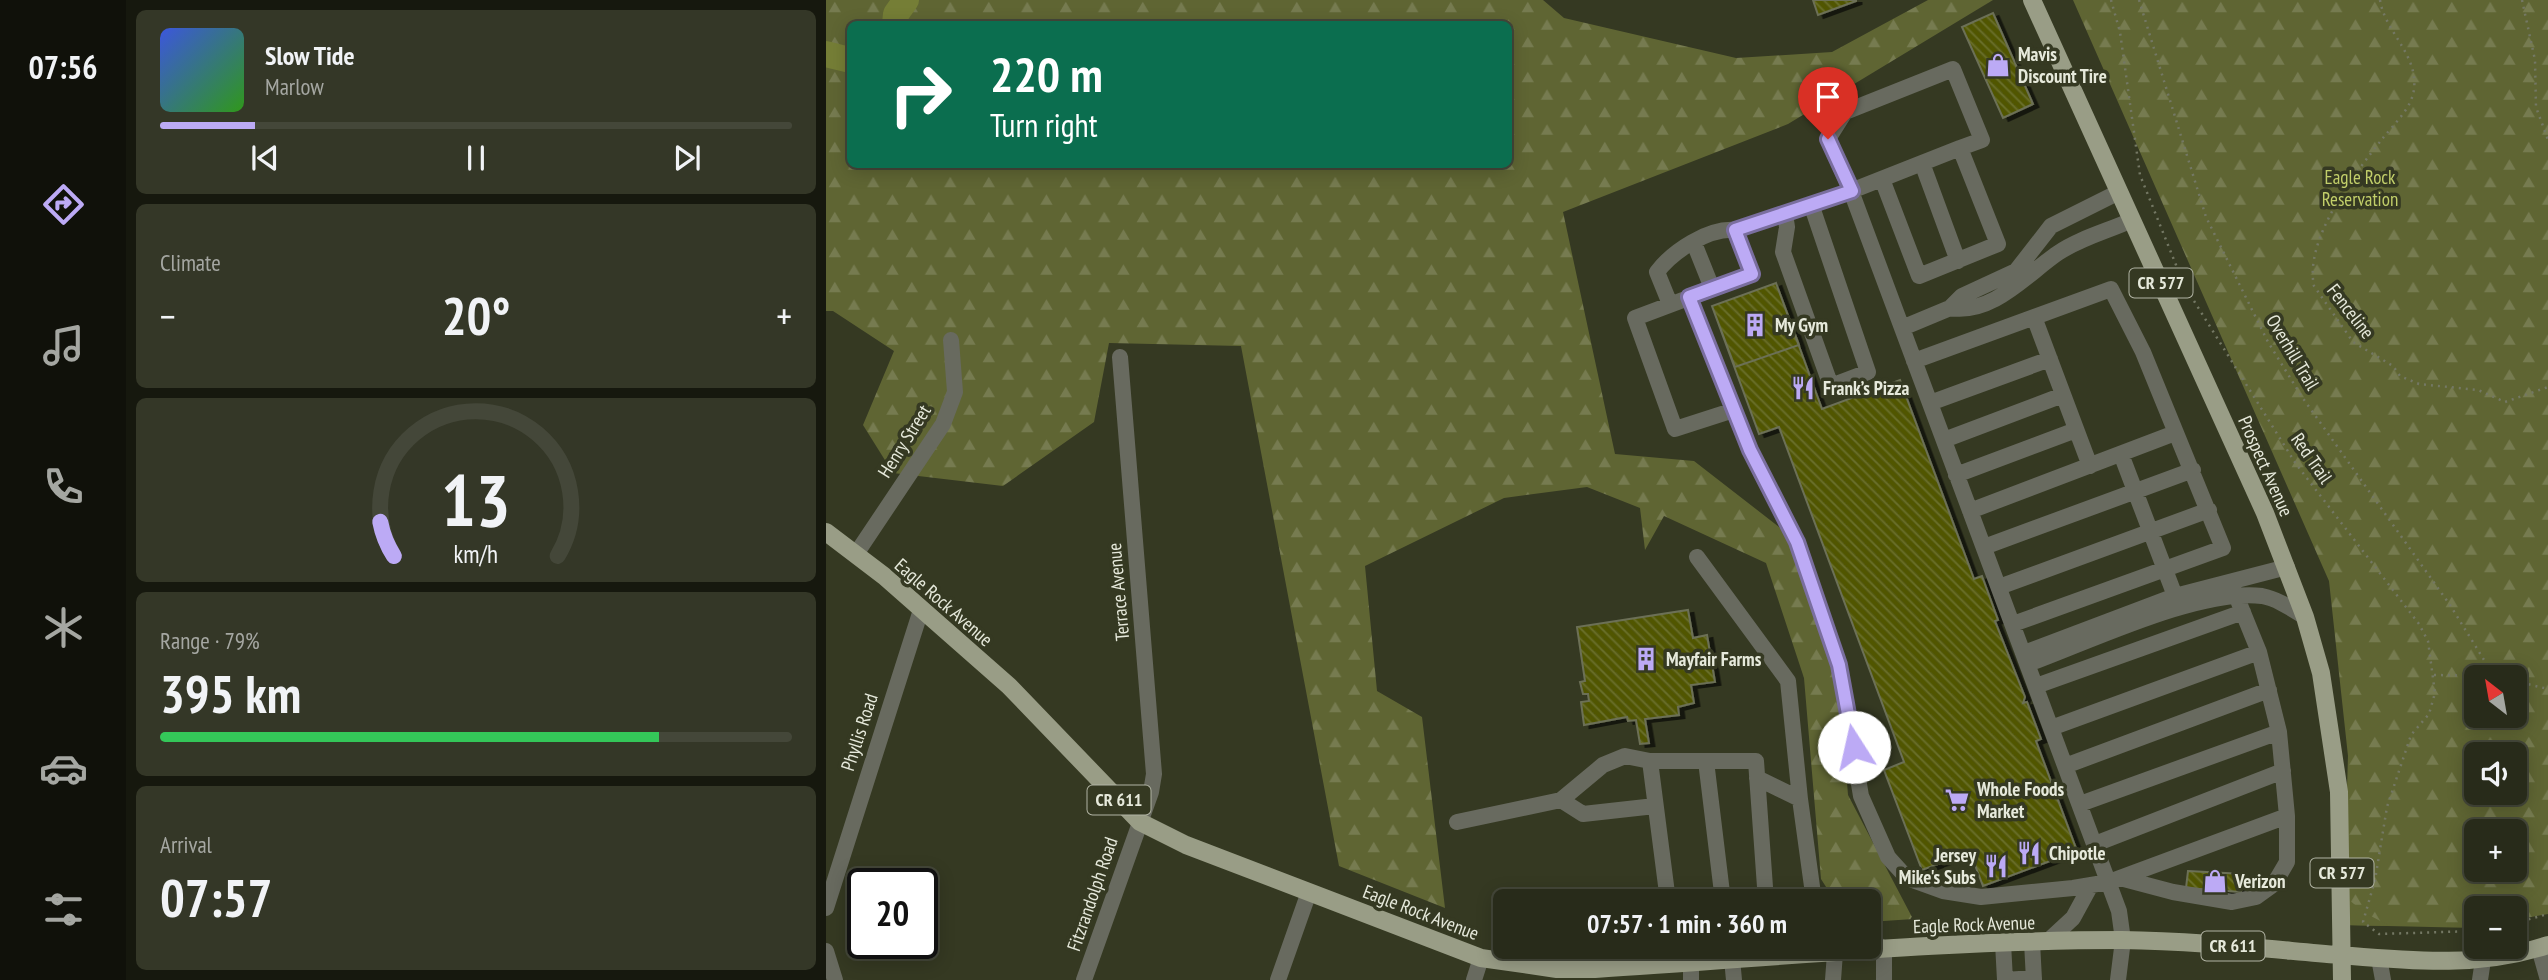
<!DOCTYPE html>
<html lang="en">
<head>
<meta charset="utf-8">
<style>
  body { margin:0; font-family:"PT Sans Narrow",sans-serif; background:#343727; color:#f1f3f6; height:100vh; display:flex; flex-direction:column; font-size:26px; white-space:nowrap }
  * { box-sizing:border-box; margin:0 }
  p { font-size:23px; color:#a5a7a2 }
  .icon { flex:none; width:38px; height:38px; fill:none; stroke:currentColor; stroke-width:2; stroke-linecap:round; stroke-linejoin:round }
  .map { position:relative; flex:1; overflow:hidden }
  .panel { display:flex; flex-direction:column; gap:10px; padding:10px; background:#16180e; width:700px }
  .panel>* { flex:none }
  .guide { position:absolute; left:21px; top:21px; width:665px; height:147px; border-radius:10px; box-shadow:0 4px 18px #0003,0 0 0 2px #444739; background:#0b6e4f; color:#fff; overflow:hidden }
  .needle { width:46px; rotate:329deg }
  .tools { position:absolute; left:1638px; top:665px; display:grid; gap:14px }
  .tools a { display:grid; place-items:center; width:63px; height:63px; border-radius:10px; background:#282b1a; box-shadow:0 4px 18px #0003,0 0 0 2px #444739; font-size:35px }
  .speed { position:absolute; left:21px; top:868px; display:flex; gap:14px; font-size:35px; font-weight:700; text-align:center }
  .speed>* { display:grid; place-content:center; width:91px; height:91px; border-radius:50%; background:#282b1a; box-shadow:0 4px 18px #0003,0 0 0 2px #444739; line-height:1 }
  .speed .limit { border:4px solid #111; border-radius:10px; background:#fff; color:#111 }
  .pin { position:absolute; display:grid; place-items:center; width:60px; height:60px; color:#fff; margin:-72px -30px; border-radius:50% 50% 50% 0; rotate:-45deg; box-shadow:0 0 7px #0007 }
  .pin .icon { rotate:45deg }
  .me { position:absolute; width:77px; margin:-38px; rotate:350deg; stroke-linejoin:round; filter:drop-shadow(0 0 5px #0008) }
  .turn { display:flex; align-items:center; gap:24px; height:147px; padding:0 28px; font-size:32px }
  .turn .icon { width:91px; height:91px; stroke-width:2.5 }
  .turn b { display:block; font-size:49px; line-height:60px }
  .big { font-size:52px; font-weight:800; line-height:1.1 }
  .panel .widget { flex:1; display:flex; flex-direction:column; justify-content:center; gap:10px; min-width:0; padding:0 24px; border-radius:10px; background:#343727 }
  .panel .dial { align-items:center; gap:0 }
  .dial svg { height:182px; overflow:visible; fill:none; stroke:#444739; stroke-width:7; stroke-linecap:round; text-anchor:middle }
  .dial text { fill:#f1f3f6; stroke:none }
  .song { display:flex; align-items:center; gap:21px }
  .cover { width:84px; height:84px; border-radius:10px; background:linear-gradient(135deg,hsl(230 70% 55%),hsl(110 70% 35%)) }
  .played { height:7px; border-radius:4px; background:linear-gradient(90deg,#bcaaf5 15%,#444739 15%) }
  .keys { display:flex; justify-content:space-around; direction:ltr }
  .heat { display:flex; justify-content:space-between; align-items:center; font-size:38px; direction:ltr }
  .charge { height:10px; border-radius:5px; background:linear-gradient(90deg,#34c759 79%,#444739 0) }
  .trip { position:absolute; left:667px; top:889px; width:388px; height:70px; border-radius:10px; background:#282b1a; box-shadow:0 4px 18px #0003,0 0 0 2px #444739; font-weight:800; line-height:70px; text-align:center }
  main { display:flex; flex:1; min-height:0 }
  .menu { display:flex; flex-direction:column; width:126px; justify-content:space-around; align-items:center; background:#10110a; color:#a5a7a2 }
  .menu .icon { width:49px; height:49px }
  .menu .selected { color:#bcaaf5 }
  .menu b { font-size:32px; color:#f1f3f6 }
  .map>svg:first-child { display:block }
</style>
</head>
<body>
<main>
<nav class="menu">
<b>07:56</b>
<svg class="icon selected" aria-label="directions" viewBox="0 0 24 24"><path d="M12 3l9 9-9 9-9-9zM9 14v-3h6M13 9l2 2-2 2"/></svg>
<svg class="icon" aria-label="music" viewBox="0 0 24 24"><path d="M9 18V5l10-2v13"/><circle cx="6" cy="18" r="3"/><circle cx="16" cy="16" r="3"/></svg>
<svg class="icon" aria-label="phone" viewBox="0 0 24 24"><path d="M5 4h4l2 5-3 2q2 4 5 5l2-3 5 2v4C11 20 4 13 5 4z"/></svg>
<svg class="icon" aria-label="climate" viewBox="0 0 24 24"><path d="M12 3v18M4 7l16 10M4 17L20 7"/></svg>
<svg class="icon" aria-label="car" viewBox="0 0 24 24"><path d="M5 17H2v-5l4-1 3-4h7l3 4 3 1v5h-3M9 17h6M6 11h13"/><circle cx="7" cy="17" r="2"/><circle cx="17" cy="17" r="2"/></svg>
<svg class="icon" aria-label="filters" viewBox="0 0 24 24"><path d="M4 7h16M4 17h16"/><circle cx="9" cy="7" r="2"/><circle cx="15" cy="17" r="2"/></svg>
</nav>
<section class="panel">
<div class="widget">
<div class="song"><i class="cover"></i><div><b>Slow Tide</b><p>Marlow</p></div></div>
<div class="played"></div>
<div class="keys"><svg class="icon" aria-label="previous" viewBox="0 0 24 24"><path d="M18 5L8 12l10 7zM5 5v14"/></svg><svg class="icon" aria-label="pause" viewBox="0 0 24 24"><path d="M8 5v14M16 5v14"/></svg><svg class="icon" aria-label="next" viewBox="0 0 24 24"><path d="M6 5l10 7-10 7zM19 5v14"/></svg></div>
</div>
<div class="widget"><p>Climate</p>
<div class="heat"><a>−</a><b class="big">20°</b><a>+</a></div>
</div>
<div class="widget dial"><svg viewBox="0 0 100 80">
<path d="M14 69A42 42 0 1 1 86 69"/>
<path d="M14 69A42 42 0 0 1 8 54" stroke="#bcaaf5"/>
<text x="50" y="56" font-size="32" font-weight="700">13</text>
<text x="50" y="72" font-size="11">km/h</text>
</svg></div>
<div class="widget"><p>Range · 79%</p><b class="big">395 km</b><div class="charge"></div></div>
<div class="widget"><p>Arrival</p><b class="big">07:57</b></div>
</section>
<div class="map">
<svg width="1722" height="980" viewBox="0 0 1722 980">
  <defs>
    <pattern id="forest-firs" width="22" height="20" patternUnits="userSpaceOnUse" patternTransform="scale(1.75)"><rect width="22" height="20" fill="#5f6533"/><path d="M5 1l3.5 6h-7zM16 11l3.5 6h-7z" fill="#767b50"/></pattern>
    <pattern id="building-back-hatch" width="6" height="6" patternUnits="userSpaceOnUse" patternTransform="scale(1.75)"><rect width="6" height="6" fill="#515706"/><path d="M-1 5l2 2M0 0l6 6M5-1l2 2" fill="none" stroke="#6a6f2a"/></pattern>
    <filter id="shadow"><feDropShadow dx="5.5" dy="3" stdDeviation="0" flood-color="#0009"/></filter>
  </defs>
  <rect width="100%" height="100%" fill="#353922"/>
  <path fill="url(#forest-firs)" fill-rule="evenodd" d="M0,0H717L738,18L910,58L1006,52L1102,0H1167L962,124L737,212L789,454L868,461L966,537L1011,658L1022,795L1087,919L1043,922V901H1009L995,879L978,678L940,563L838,516L819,550L814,508L761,487L678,498L539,566L551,691L596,717L619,908L513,866L415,346L283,343L268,422L177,486L67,473L37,425L68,351L7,311H0ZM24,24H682V164H24Z
    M1247,0H1722V914L1689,920V908H1650V928L1517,925L1522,756L1503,581ZM1650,677H1689V716H1650ZM1650,754H1689V793H1650ZM1650,831H1689V870H1650Z"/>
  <path fill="#5f6533" d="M1517,895L1539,913L1564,926L1517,925Z"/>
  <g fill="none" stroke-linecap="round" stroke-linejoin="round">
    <path stroke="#757e36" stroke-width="26" d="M69,24L70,14L80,0
      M0,54L24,60"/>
  </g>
  <path fill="url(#building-back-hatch)" stroke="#6c7057" stroke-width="2" filter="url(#shadow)" d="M987,0H1030V1L992,15Z
    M1167,13L1207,104L1177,118L1136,27Z
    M950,283L996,409L1074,380L1148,579L1156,576L1172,620L1169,621L1199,697L1197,703L1201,702L1215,739L1210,741L1251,851L1157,886L1144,852L1096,870L1058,770L1078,762L953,427L933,434L886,306Z
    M950,283L973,345L909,367L886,306Z
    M862,610L867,638L881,635L889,682L865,685L868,703L852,707L853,715L819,719L823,743L814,744L810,720L802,721L801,717L758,725L755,702L763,701L762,694H757L754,682L759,681L751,627Z
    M1362,871L1417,874L1415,892L1360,888Z"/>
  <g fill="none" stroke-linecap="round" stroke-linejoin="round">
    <path stroke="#747864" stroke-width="2.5" stroke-dasharray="2 5" stroke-linecap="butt" d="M1285,0L1294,32L1314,175L1358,285L1470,464L1593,624L1602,641L1609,693L1603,714L1585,735L1561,807L1549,880L1537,922L1553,934L1650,931
      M1313,0L1380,217L1442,342L1476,397L1624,605L1668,676L1674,677
      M1554,0C1559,32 1592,54 1588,89C1586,108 1568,124 1557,138C1529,173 1478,239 1488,286L1527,342L1567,366L1574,376L1593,384L1652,390L1679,402L1722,387
      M1696,0L1709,60L1710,107L1722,140
      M1608,675L1668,676
      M1689,681L1722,689
      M1689,923L1722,914"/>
    <path stroke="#686a5f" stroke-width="16" d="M1134,148L1156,140L1127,69L1019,112L1002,139L1025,191L1293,911L1297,940L1292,980
      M1096,163L1132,261
      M959,214L961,227L957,252L1005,386L1042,372L985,204
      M909,230L1025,191L1134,148L1172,244L1093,276L1056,179
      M868,243L886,288
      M863,297L924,450L971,542L1013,665L1035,796L1062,857L1081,878L1117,891L1155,897L1247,888L1283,882L1461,816
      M844,304L831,272C847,251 882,228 909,230L926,274L809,318L849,429L908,410
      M1124,308C1167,315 1201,274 1232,253C1254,238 1282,231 1306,220
      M1208,317L1264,466
      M1076,328L1124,308L1136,296L1190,271L1225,226L1293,192
      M1088,361L1285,289L1317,352L1397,548L1187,624
      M1104,403L1224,359
      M1118,440L1237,395
      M1295,454L1349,596
      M1130,475L1250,430
      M1144,511L1349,433
      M1158,547L1367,470
      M30,554L117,424L129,392L125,340
      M871,557L962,681L974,799
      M1173,587L1383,510
      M1198,653L1349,596L1461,567
      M1202,664C1263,642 1374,588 1436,596C1452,599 1466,609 1479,617
      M1210,686L1417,612
      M1225,728L1433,652
      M880,761L897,901
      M1239,766L1443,690
      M931,778L974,799L988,901
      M735,800L757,814L829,806
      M1254,804L1453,732
      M631,822L735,800L777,765L799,756L824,761
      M1269,844L1457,771
      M1294,878L1347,892L1406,902L1430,897L1448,884L1461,862V816L1453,732L1433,652L1405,583
      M842,901L824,761H930L940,901
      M0,908L95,610
      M1043,939L1058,949V980
      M1206,942L1208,980
      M1221,942L1247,918L1265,885
      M1177,943L1179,980L1208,978
      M847,947L850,964
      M1713,948L1722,980
      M0,951L9,980
      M1553,958L1557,980
      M906,959L908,980
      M258,980L325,792L328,774L294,357
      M452,980L483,892
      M648,980L655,958
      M865,980V963
      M1007,980L1009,953
      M1654,980L1657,960"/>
    <path stroke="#999d86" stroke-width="18" d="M1206,0L1439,513L1479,617L1495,673L1513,792L1516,980
      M0,532L58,576L183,686L314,822L360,845L655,958L731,969H769C945,958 1120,940 1296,940C1369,941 1441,949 1513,955C1585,961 1652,968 1722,945"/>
  </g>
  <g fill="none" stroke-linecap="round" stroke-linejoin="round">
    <g stroke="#7a6e9f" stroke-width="18">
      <path id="route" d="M1002,139L1026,191L909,230L926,274L863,297L924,450L971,542L1013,665L1028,747"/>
    </g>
    <use href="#route" stroke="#bcaaf5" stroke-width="12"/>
  </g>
  <defs>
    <g id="shop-bare" transform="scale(1.89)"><path d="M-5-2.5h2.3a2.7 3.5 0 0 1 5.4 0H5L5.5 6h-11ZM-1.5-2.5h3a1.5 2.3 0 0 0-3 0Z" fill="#bcaaf5" stroke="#353922" stroke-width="2.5" paint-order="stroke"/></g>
    <g id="building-bare" transform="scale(1.89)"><path d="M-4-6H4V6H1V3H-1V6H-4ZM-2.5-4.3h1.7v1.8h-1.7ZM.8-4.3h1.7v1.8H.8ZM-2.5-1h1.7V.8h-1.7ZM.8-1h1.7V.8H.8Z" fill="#bcaaf5" stroke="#353922" stroke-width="2.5" paint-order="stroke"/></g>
    <g id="restaurant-bare" transform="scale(1.89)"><path d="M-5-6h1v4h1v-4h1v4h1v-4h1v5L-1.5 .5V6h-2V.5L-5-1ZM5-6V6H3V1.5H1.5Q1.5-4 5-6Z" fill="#bcaaf5" stroke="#353922" stroke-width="2.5" paint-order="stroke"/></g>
    <g id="supermarket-bare" transform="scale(1.89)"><path d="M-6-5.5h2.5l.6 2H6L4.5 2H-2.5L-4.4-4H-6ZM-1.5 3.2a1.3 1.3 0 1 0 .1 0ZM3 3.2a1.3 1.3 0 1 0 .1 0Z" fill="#bcaaf5" stroke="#353922" stroke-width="2.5" paint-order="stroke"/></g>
  </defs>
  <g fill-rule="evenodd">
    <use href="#shop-bare" x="1172" y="65"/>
    <use href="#building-bare" x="929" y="325"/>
    <use href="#restaurant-bare" x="977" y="388"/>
    <use href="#building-bare" x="820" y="659"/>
    <use href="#supermarket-bare" x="1131" y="800"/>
    <use href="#restaurant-bare" x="1203" y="853"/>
    <use href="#restaurant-bare" x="1170" y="866"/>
    <use href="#shop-bare" x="1389" y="881"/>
  </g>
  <g text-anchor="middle" stroke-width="7" stroke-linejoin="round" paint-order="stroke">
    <g fill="#353922" stroke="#b1b4a4" stroke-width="2">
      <rect x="1303.5" y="268.5" width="63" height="29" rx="5"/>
      <rect x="261.5" y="785.5" width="63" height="29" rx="5"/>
      <rect x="1484.5" y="858.5" width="63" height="29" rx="5"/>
      <rect x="1375.5" y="931.5" width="63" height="29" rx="5"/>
    </g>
    <g font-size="18" font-weight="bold" fill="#e6e9db">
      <text x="1335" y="289">CR 577</text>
      <text x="293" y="806">CR 611</text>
      <text x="1516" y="879">CR 577</text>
      <text x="1407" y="952">CR 611</text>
    </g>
    <g font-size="19" font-weight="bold" fill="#e6e9db" stroke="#353922" text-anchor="start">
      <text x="1192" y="61">Mavis<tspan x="1192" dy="22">Discount Tire</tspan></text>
      <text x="949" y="332">My Gym</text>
      <text x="997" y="395">Frank’s Pizza</text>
      <text x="840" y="666">Mayfair Farms</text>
      <text x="1151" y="796">Whole Foods<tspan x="1151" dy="22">Market</tspan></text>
      <text x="1223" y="860">Chipotle</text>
      <text x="1150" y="862" text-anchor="end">Jersey<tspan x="1150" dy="22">Mike's Subs</tspan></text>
      <text x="1409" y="888">Verizon</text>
    </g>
    <g font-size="19" fill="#c2cf6a" stroke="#353922">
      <text x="1534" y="184">Eagle Rock<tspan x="1534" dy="22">Reservation</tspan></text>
    </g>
    <g font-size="19" fill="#e6e9db" stroke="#353922">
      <text transform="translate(1525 311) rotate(52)" y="7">Fenceline</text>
      <text transform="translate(1467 352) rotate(59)" y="7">Overhill Trail</text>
      <text transform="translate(78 441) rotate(-58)" y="7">Henry Street</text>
      <text transform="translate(1486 458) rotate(55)" y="7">Red Trail</text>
      <text transform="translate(1440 466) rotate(66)" y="7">Prospect Avenue</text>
      <text transform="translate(292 592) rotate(-95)" y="7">Terrace Avenue</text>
      <text transform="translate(118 602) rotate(41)" y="7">Eagle Rock Avenue</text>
      <text transform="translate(33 732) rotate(-72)" y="7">Phyllis Road</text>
      <text transform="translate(266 894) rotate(-71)" y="7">Fitzrandolph Road</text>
      <text transform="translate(595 912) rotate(21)" y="7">Eagle Rock Avenue</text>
      <text transform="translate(1148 924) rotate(-2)" y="7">Eagle Rock Avenue</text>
    </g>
  </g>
</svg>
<div class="tools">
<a><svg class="needle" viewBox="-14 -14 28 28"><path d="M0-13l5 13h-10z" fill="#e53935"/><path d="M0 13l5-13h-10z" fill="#a5a7a2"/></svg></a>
<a><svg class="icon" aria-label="sound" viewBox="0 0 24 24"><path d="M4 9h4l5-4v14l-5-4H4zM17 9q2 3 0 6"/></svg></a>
<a>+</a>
<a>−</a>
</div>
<div class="speed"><div class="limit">20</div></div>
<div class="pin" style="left:1002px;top:139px;background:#d93025"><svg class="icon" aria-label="arrive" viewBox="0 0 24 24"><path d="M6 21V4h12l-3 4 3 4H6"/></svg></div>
<svg class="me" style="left:1028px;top:747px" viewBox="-20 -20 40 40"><circle r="19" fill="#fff"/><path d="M0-13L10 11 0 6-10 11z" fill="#bcaaf5"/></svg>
<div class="trip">07:57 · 1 min · 360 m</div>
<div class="guide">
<div class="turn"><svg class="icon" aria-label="right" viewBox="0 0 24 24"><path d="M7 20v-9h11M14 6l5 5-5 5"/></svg><div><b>220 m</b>Turn right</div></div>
</div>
</div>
</main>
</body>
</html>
